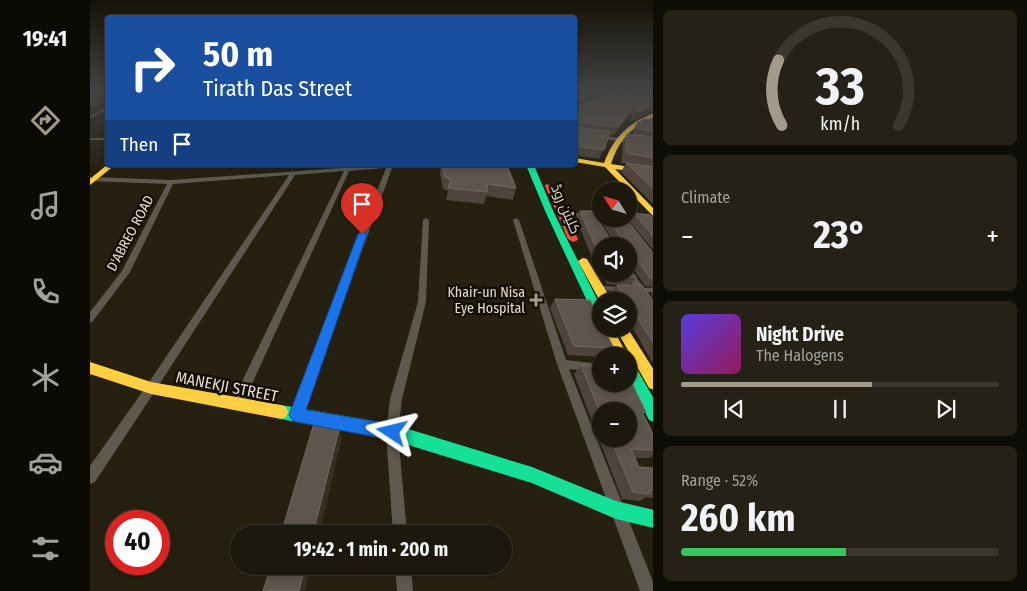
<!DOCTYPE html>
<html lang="en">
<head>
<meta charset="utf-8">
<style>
  body { margin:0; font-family:"Fira Sans Condensed",Cairo,sans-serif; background:#252116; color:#f1f3f6; height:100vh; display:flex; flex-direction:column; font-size:19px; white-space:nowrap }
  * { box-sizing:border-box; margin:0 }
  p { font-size:16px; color:#a0a09d }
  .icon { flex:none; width:28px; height:28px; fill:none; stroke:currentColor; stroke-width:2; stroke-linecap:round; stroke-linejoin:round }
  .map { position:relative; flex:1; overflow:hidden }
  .panel { display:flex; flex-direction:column; gap:10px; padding:10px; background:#0f0d07; width:374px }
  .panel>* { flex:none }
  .guide { position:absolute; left:15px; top:15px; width:472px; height:152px; border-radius:5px; box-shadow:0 2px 8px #0003,0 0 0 1px #3a372e; background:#1a4fa0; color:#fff; overflow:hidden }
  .needle { width:32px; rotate:307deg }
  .controls { position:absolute; left:502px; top:182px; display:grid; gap:10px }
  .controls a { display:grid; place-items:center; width:45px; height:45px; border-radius:50%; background:#1c180d; box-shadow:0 2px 8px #0003,0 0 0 1px #3a372e; font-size:25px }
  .speed { position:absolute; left:15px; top:510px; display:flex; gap:10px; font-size:25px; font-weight:700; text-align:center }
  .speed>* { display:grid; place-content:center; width:65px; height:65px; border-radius:50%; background:#1c180d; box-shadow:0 2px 8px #0003,0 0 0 1px #3a372e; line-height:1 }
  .speed .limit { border:8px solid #d22; background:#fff; color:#111 }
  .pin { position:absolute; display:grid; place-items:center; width:42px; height:42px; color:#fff; margin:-51px -21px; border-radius:50% 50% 50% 0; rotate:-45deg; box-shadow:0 0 5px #0007 }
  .pin .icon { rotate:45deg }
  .me { position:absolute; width:55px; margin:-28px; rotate:280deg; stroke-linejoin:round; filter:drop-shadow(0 0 4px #0008) }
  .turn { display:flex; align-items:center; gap:18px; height:105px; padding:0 15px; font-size:22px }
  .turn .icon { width:65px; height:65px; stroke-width:2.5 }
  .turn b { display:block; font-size:35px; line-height:42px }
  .then { display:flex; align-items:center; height:48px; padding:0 15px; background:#0003; gap:10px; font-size:19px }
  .big { font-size:38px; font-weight:700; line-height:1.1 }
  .panel .tile { flex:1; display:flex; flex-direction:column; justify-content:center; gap:8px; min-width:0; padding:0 18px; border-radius:8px; background:#252116 }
  .panel .dial { align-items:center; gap:0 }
  .dial svg { height:130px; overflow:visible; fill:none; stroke:#3a372e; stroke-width:7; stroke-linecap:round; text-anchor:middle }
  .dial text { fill:#f1f3f6; stroke:none }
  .song { display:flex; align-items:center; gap:15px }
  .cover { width:60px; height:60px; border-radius:8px; background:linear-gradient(135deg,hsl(250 70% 55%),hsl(330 70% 35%)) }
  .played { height:5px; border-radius:2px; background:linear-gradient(90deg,#a29b8b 60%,#3a372e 60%) }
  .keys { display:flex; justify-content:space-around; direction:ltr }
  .heat { display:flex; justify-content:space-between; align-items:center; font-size:28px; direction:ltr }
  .charge { height:8px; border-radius:4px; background:linear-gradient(90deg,#34c759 52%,#3a372e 0) }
  .trip { position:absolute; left:140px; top:525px; width:282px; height:50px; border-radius:25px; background:#1c180d; box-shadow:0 2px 8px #0003,0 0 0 1px #3a372e; font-weight:700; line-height:50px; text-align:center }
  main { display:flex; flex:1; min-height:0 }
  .tabs { display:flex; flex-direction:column; width:90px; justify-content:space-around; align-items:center; background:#0b0a05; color:#a0a09d }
  .tabs .icon { width:35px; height:35px }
  .tabs .selected { color:#a29b8b }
  .tabs b { font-size:22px; color:#f1f3f6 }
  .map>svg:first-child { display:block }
</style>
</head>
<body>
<main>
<nav class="tabs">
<b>19:41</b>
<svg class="icon selected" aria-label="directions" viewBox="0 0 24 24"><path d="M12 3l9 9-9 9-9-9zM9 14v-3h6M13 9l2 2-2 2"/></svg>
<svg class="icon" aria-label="music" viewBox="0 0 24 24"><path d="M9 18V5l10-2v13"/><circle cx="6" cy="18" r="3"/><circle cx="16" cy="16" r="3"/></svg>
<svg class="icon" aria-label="phone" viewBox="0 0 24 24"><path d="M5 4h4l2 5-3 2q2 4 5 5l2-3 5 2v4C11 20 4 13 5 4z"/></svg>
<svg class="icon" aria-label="climate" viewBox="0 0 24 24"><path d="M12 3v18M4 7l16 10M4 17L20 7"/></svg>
<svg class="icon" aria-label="car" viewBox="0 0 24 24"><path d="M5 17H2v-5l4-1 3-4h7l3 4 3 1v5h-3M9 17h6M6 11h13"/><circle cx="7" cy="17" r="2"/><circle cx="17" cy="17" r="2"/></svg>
<svg class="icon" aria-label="filters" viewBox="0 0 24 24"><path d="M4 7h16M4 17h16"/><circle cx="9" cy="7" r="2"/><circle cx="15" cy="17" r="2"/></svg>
</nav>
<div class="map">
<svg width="564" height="591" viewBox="0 0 564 591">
  <rect width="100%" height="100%" fill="#262011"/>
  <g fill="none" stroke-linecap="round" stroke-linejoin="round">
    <path stroke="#5d594e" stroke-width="4.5" d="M510,288L529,289
      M550,290H564"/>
    <path fill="#5d594e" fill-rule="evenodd" d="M503,89H508L534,97L531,98Z
      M18,106V109L0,119V116Z
      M485,132L537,139L540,141L537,143L485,134Z
      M0,138H18V140H0Z
      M293,165H319L316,167L302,168L211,419L207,420L203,419L201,415L296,168L259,171L151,408L147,409L143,408L141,404L254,171L205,175L65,391L5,482L0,484V466L57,385L199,175L83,184L40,272L3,321L0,323V312L32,271L77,184L0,181V177L81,180Z
      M472,212L511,214V218L470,215L469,214Z
      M539,216L564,217V221L537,219H539Z
      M336,218L339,220L336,302L312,399L308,432L317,534H303L296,432L300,399L328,302L333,220Z
      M426,218L429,220L476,360L511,364V372L479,369L564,584V591H550L467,364L423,220Z
      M539,270L542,271L564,302V313L561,312L535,274H539Z
      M305,566H321L323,591H307Z"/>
    <path fill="#16e098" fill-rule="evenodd" d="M436,165H444L464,213L511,307V322L507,321L505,318L456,213Z
      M539,362L544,364L564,399V422L559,420L539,381Z
      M191,405L302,424L442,467L526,501L564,510V528L526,519L442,483L302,440L191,419L186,417L184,412L186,407Z"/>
    <path fill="#ffcf43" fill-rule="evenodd" d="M564,113V117C540,128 529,140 521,164L564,171V175L525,169L564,209V217L515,167L485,162V158L514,163C524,137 538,123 564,113Z
      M18,164L25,165L0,185V179Z
      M493,258L497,259L522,301L511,303L488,261Z
      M511,328L523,329L538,356H525Z
      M526,329H538L564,370V390L559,388Z
      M0,362L61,382L191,405L196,407L198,412L196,417L191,419L61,394L0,374Z"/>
    <path fill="#f24e42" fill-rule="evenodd" d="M456,184L463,186L488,239L486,241L483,242L478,239L455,186Z"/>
  </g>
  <path fill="#4e443c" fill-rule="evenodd" d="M0,89H18L9,106H0Z
    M485,89H564V112L543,120L541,113L524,135H519L509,159L485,155ZM519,90L526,92L516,95ZM535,90H540L538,93L531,91Z
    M564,116V205L531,172L536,163H531L533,143L537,134L543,135V131L547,123L561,119Z
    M351,165H417L426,188L423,200L396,196L394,204L356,200L358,191L353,189L350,173Z
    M490,211L521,240H523L510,220L511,217V219H536L564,254V287L555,286L544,270L540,268L546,277L540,285L564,302V362H562L539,321V301H527L522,292L527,285L517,284L502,258L486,218ZM511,246L539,274H511Z
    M544,213L564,219V251L539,221Z
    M564,290V298L561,294Z
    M465,299L524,348L518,356L511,357L478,355L460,308Z
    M491,365L556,412L553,414L564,436V456L559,458H545L549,467L564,468V498L556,497L550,501L532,499L484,374ZM511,411L539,439H511Z"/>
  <path fill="#372f24" d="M16,89H18V101L9,106L4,95Z
    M518,89H519L516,95L485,108L487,101Z
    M528,89H540V90L526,92Z
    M545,105L541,113L524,135L528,127Z
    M564,106V112L543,120L547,112Z
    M250,426L252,438L229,534H223Z
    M215,566H221L215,591H209Z"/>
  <path fill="#5e554c" stroke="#736a60" d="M0,89H16L4,95H0Z
    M485,89H518L487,101V106L529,91L564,99V106L547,112L545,105L528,127L487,122L488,127L520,132L514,150L485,146Z
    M544,89H564V93Z
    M554,119L564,120V131L548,129L547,123Z
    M537,134L564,137V158L536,153Z
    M536,163L564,167V189Z
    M353,165H417L426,188L397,184V192L358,188L361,180L355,177Z
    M490,211H502L521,240L532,238L518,219H536L564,254V278H560L549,262L545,260L539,266V246H511V258L507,250Z
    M544,213L560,215L564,219V237Z
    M539,267L546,277L522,276L521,274H539Z
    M527,285H552L564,302V344L539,304V301H537Z
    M465,299L500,300L511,323V329H514L524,348L484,346Z
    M491,365L511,367V384H539V377L556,412H552L564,436V450L541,449L549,467L564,468V490H559L561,494L543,492L521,439H539V411H511V415Z
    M225,420L250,426L223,534H191Z
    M181,566H215L209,591H173Z"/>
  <linearGradient id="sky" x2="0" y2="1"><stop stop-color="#151209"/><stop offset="0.52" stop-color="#414243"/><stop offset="1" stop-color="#414243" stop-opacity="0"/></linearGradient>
  <rect width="564" height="171" fill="url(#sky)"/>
  <path fill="#1a73e8" stroke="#114b97" d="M272,231L277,234L216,410L302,424L307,427L309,432L307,438L302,440L207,422L202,420L199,415L268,234Z"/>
  <path fill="#a29b8b" stroke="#130e04" stroke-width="2" d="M443.5 292.5h5v5h5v5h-5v5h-5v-5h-5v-5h5z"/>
  <g text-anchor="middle" stroke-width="5" stroke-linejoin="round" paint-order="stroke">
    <g font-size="14" fill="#e4ddcd" stroke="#130e04">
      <text transform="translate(476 209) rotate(66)" y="5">کلیٹن روڈ</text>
      <text transform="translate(40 233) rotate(-62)" y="5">D'ABREO ROAD</text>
    </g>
    <g font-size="14" fill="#e4ddcd" stroke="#130e04" text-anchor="end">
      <text x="435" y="297">Khair-un Nisa<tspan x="435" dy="16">Eye Hospital</tspan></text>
    </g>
    <g font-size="16" fill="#e4ddcd" stroke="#130e04">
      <text transform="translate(137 386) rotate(11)" y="6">MANEKJI STREET</text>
    </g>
  </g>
</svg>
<div class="controls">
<a><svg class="needle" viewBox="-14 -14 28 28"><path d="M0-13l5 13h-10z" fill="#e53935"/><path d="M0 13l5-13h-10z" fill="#a0a09d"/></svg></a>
<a><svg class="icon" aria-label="sound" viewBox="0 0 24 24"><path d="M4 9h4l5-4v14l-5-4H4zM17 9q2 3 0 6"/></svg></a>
<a><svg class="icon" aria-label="layers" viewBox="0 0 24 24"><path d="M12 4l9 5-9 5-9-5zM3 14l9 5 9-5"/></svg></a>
<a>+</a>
<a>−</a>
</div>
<div class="speed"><div class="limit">40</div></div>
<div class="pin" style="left:272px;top:234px;background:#d93025"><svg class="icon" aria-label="arrive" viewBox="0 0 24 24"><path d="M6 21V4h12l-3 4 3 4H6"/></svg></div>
<svg class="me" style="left:302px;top:432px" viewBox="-20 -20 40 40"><path d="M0-17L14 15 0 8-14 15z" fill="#1a73e8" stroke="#fff" stroke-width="4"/></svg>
<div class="trip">19:42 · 1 min · 200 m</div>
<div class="guide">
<div class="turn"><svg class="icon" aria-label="right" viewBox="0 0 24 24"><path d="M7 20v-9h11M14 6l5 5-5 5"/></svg><div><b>50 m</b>Tirath Das Street</div></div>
<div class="then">Then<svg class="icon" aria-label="arrive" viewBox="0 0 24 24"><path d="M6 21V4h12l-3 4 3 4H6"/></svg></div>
</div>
</div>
<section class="panel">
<div class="tile dial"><svg viewBox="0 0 100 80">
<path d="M14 69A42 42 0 1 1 86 69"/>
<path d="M14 69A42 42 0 0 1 12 29" stroke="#a29b8b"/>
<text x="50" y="56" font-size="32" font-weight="700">33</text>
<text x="50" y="72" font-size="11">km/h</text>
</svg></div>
<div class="tile"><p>Climate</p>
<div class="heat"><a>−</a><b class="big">23°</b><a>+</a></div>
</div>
<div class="tile">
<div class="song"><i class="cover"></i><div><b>Night Drive</b><p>The Halogens</p></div></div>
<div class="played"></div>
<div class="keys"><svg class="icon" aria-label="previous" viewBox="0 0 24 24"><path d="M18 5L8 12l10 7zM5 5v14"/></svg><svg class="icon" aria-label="pause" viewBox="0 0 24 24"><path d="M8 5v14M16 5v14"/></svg><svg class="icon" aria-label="next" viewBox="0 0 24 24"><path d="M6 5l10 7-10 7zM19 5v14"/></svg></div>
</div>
<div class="tile"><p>Range · 52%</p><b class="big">260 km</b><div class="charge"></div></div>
</section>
</main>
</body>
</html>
